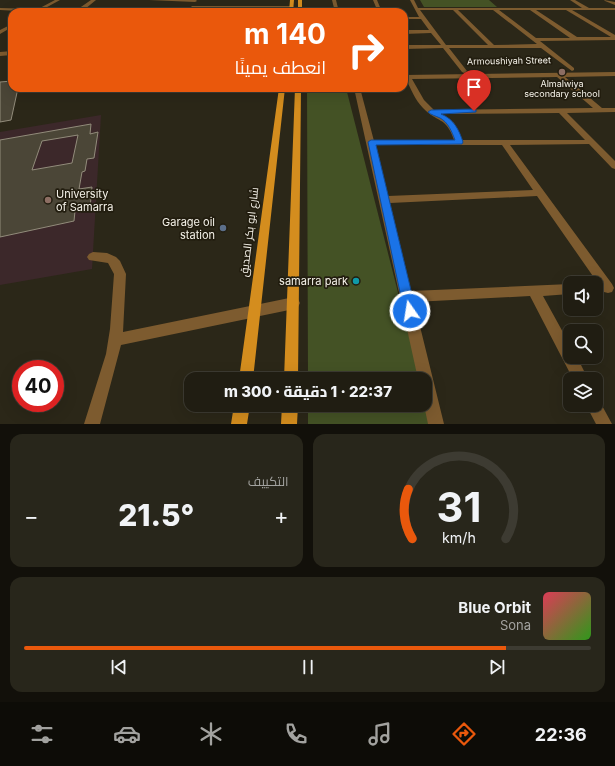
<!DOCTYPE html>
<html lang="ar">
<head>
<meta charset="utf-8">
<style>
  body { margin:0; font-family:Inter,Cairo,sans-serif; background:#28261b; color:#f1f3f6; direction:rtl; height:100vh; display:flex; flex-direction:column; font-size:15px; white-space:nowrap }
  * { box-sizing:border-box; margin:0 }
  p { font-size:13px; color:#a2a29f }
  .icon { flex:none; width:22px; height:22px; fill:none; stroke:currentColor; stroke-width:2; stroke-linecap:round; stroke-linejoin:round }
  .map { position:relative; height:424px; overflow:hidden; direction:ltr }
  .side { display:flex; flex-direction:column; gap:10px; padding:10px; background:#12100a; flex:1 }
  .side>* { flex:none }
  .hud { position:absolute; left:8px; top:8px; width:400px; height:84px; border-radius:12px; box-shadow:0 4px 16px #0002,0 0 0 1px #3d3b32; direction:rtl; background:#ea580c; color:#fff; overflow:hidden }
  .controls { position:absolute; left:563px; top:276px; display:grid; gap:8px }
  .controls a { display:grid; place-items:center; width:40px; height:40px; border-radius:8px; background:#201d12; box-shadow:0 4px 16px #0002,0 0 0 1px #3d3b32; font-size:20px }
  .speed { position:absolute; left:12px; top:360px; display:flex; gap:8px; font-size:20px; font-weight:700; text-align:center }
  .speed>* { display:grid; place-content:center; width:52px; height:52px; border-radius:50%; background:#201d12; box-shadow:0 4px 16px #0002,0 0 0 1px #3d3b32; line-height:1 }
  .speed .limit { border:6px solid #d22; background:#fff; color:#111 }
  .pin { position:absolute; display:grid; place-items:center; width:34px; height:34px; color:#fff; margin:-41px -17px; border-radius:50% 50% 50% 0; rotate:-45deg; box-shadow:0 0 4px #0007 }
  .pin .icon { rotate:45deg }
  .me { position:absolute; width:44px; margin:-22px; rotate:347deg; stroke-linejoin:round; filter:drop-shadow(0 0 3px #0008) }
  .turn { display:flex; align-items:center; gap:14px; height:84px; padding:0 16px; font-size:18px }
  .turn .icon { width:52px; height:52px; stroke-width:2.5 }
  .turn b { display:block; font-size:28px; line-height:34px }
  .big { font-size:30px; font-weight:800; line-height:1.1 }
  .side .tile { flex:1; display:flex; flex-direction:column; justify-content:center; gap:6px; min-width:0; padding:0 14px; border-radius:12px; background:#28261b }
  .side .dial { align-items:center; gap:0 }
  .dial svg { height:104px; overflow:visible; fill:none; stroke:#3d3b32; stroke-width:7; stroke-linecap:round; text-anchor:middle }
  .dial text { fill:#f1f3f6; stroke:none }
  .song { display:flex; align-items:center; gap:12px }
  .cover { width:48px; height:48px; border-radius:6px; background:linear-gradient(135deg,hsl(350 70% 55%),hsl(110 70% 35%)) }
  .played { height:4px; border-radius:2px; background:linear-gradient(90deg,#ea580c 85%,#3d3b32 85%) }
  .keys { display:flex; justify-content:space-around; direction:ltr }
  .heat { display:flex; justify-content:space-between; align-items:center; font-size:22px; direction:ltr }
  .side .tiles { flex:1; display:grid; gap:10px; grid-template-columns:1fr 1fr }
  .tile:last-child { grid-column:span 2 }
  .trip { position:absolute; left:184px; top:372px; width:248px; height:40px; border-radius:12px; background:#201d12; box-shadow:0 4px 16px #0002,0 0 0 1px #3d3b32; font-weight:800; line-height:40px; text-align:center; direction:rtl }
  .dock { display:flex; height:64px; justify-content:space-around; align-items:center; background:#0d0c07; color:#a2a29f }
  .dock .icon { width:28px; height:28px }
  .dock .current { color:#ea580c }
  .dock b { font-size:18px; color:#f1f3f6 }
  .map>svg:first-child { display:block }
</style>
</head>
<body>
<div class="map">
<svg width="615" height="424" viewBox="0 0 615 424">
  <rect width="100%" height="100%" fill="#2b2718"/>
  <path fill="#3c282a" d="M101,115L92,269L0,285V132Z"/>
  <path fill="#445225" d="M420,0H489L497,7H424Z
    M307,88H346L420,379H308Z
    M308,405H425L431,424H308Z"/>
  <path fill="#4b4637" stroke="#928c7b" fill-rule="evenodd" d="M12,81V88H18L11,120L0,122V82Z
    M91,124L90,134L98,132L94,158L87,159L85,171L82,172L79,189L92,187L90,208L75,211L74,221L0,237V140ZM78,135L72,163L32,170L42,141Z"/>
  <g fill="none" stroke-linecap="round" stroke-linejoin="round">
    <path fill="#7d5b2f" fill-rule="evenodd" d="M55,0H60L38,12L0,10V8L38,9Z
      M91,0H96L85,9L151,10L153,11H78V9Z
      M149,0H196L197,1L195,2Z
      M332,0H336L339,12H335Z
      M373,0H377L382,12H378Z
      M410,0H414L418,8H582L570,0H575L589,8H615V10H572L615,35V40L540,41L574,68V70L572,71L541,48H449L467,71L464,73L462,72L443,48L404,49V45H441L431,33L404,34V30H429L421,19H404V17H419ZM420,10H453L488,45H446ZM458,10H493L537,44L494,45ZM499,10H530L570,38H536ZM536,10H566L611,37H577Z
      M604,0L615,2V5L605,1Z
      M192,6H292L294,7L292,8H190Z
      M12,24V27L0,34V30Z
      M12,51V55L0,56V52Z
      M615,72V76L565,77L602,108H615V112L567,113L615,161V169L612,168L589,144L510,145L612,284L614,288L612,292L608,293L604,292L537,196L390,203L411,291L570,284V294L543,296L570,345V357H577L588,379H573L530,296L414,302L444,424H428L424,405L425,379H418L354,88H360L374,141L454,140C446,116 437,123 423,108C415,100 411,89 406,79H404V75ZM557,77L593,108L434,110L424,100L412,79ZM559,113L585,140H462L454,123L442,114ZM376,145H502L533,190L388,196Z
      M93,252L107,253L116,257L120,261L126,274L123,332L294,297L298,299L300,303L298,307L294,309L121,345L100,424H84L106,354L110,329L114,274L108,263L89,260L87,257L89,254Z
      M596,398L599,400L612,424H596L586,405H596Z"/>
    <path fill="#d48d1e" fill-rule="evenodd" d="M290,0H294L293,12H289Z
      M298,0H302V12H298Z
      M279,88H285L253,379H239Z
      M295,88H301L298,379H284Z
      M234,405H250L247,424H231Z
      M282,405H298L297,424H281Z"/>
  </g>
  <path fill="#1a73e8" stroke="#114b97" d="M474,109L476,110V112L441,114C454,119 459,130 463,142L462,144L376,145L416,311L414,315L410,316L406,315L404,311L368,142L371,140H455C452,132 448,122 440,118C436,116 431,115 428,112L431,110Z"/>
  <g fill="#8d6e63" stroke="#221d0f" stroke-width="1.5">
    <circle cx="562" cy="72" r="4"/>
    <circle cx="48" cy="200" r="4"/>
  </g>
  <circle fill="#5c6f8a" stroke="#221d0f" stroke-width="1.5" cx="223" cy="228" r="4"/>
  <circle fill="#0f9aa8" stroke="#221d0f" stroke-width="1.5" cx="356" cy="281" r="4"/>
  <g text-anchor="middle" stroke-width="3.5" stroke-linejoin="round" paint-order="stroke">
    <g font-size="9" fill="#f6f3ea" stroke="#221d0f">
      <text transform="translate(509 61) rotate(-1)" y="3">Armoushiyah Street</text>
    </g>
    <g font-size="9" fill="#f6f3ea" stroke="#221d0f">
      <text x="562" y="87">Almalwiya<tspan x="562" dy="10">secondary school</tspan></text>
    </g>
    <g font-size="11" fill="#f6f3ea" stroke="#221d0f" text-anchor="end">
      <text x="56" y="198" text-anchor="start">University<tspan x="56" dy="13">of Samarra</tspan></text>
      <text x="215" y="226">Garage oil<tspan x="215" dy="13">station</tspan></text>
      <text x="348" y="285">samarra park</text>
    </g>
    <g font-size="11" fill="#f6f3ea" stroke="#221d0f">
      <text transform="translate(249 232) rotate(-83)" y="4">شارع ابو بكر الصديق</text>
    </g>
  </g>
</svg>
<div class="controls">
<a><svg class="icon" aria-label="sound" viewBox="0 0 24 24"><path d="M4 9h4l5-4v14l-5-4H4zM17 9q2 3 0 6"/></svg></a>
<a><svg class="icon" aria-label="search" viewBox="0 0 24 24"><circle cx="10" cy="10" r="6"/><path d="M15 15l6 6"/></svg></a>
<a><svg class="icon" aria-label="layers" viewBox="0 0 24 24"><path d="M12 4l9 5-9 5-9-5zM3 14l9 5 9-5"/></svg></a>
</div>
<div class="speed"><div class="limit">40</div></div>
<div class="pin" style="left:474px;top:111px;background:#d93025"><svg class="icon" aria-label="arrive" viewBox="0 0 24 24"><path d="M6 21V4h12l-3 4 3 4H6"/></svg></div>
<svg class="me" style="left:410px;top:311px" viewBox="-20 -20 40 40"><circle r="17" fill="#1a73e8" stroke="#fff" stroke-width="3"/><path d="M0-11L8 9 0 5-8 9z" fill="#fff"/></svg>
<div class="trip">22:37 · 1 دقيقة · 300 m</div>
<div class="hud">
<div class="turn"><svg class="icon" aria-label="right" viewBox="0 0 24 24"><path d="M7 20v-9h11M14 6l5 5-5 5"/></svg><div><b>140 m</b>انعطف يمينًا</div></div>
</div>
</div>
<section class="side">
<div class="tiles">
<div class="tile dial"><svg viewBox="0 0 100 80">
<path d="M14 69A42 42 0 1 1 86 69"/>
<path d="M14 69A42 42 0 0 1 11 31" stroke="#ea580c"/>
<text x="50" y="56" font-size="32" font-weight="700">31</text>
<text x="50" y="72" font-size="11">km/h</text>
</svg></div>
<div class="tile"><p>التكييف</p>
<div class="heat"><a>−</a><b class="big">21.5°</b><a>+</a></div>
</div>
<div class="tile">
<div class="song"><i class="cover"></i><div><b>Blue Orbit</b><p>Sona</p></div></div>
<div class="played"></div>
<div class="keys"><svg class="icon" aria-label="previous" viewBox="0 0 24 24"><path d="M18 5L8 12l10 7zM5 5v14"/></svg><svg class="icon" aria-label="pause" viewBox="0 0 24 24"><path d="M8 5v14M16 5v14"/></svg><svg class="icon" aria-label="next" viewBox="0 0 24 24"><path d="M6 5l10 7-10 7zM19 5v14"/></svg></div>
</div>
</div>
</section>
<nav class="dock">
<b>22:36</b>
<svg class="icon current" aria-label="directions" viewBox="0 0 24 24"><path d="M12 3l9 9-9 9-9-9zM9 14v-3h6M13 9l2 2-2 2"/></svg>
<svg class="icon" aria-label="music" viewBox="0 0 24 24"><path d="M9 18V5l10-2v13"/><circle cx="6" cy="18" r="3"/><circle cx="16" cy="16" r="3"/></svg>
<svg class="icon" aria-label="phone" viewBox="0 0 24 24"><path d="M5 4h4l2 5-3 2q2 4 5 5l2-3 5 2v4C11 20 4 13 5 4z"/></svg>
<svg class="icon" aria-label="climate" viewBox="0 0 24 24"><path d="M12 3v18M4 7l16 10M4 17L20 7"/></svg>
<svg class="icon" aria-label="car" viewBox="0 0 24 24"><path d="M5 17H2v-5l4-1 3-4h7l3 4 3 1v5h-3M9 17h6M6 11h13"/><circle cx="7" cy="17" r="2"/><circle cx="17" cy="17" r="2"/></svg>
<svg class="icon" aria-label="filters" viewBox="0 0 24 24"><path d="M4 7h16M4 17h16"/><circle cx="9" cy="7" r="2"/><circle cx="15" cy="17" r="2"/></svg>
</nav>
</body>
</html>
